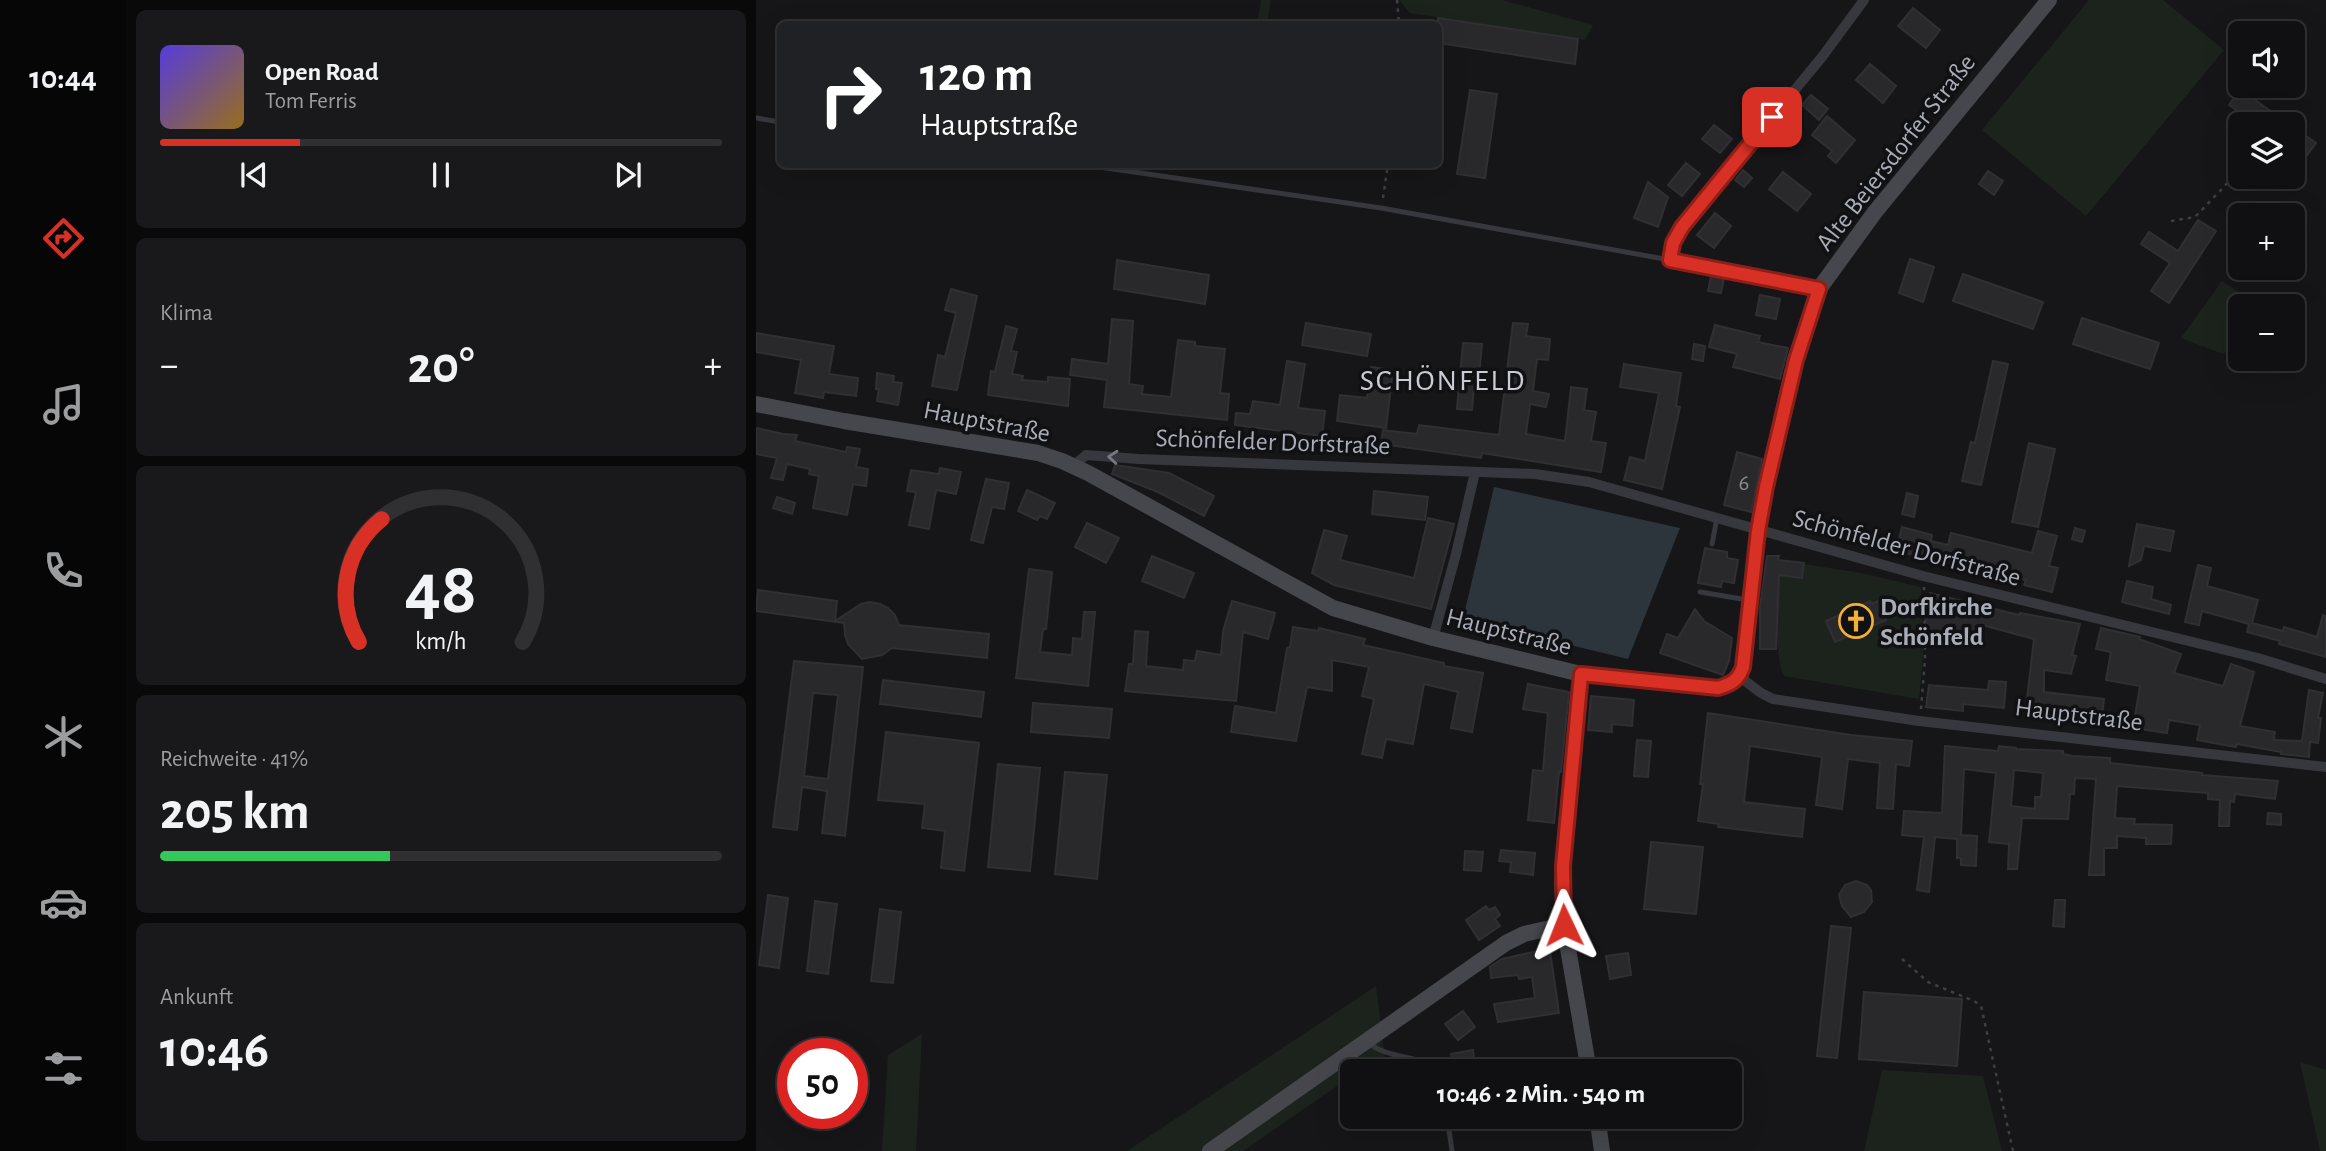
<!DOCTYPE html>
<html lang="de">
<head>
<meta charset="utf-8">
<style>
  body { margin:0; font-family:"Alegreya Sans",sans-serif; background:#19191b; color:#f1f3f6; height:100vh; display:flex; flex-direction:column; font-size:26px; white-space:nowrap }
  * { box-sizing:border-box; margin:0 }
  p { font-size:23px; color:#9c9d9f }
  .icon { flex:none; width:38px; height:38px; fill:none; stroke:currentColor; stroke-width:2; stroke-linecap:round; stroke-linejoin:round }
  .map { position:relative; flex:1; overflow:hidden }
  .panel { display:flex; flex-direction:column; gap:10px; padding:10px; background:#09090a; width:630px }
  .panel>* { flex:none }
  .guide { position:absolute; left:21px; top:21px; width:665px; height:147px; border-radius:10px; box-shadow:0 7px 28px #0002,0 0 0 2px #303032; background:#202124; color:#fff; overflow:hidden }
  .fabs { position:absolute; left:1472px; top:21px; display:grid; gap:14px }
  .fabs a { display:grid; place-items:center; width:77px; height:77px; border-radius:10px; background:#101012; box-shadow:0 7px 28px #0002,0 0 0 2px #303032; font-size:35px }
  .speed { position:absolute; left:21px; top:1038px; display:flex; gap:14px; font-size:35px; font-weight:700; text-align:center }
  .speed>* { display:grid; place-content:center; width:91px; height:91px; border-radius:50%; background:#101012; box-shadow:0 7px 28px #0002,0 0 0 2px #303032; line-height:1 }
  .speed .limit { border:10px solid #d22; background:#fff; color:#111 }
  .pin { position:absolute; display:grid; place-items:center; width:60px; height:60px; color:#fff; margin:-30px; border-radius:14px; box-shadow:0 4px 10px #0006 }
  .me { position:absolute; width:77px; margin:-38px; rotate:358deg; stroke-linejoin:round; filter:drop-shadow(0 0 5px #0008) }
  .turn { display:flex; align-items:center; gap:24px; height:147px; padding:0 28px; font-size:32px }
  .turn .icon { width:91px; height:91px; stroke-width:2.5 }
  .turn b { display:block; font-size:49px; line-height:60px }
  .big { font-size:52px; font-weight:700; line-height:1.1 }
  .panel .tile { flex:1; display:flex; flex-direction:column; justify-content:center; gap:10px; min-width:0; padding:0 24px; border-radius:10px; background:#19191b }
  .panel .dial { align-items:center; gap:0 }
  .dial svg { height:182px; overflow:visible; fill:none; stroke:#303032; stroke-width:7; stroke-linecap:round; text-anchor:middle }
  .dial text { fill:#f1f3f6; stroke:none }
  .song { display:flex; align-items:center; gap:21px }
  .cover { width:84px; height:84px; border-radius:10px; background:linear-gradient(135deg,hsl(250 70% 55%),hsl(40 70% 35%)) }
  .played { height:7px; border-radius:4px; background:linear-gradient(90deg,#d93025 25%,#303032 25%) }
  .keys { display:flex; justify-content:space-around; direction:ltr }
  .heat { display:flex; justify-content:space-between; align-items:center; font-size:38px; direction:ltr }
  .charge { height:10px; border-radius:5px; background:linear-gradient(90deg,#34c759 41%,#303032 0) }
  .trip { position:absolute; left:584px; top:1059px; width:402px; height:70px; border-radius:10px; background:#101012; box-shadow:0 7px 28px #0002,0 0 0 2px #303032; font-weight:700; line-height:70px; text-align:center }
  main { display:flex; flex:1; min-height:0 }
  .tabs { display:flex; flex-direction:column; width:126px; justify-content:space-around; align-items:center; background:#060607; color:#9c9d9f }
  .tabs .icon { width:49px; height:49px }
  .tabs .on { color:#d93025 }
  .tabs b { font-size:32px; color:#f1f3f6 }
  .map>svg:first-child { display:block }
</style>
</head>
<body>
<main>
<nav class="tabs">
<b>10:44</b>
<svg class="icon on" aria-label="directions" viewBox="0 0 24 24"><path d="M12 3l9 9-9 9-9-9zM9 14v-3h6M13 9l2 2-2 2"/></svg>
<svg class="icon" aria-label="music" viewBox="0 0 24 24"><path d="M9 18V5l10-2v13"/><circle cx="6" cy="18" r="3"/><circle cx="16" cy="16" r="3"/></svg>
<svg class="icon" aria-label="phone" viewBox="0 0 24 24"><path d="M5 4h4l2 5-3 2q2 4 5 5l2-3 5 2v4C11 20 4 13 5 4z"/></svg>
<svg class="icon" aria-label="climate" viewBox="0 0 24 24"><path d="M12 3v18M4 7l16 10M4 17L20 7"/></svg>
<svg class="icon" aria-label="car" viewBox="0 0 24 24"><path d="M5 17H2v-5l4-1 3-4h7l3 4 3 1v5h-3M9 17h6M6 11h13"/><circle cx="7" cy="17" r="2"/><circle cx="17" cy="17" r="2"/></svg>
<svg class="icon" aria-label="filters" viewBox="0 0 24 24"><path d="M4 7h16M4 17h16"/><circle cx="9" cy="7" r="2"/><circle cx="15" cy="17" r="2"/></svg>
</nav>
<section class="panel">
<div class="tile">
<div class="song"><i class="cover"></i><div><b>Open Road</b><p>Tom Ferris</p></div></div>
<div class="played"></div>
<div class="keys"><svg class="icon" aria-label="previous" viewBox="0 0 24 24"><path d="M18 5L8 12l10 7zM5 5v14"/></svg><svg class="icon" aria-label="pause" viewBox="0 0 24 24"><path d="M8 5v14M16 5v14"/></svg><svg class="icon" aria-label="next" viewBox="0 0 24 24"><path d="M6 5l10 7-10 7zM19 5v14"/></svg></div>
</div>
<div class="tile"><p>Klima</p>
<div class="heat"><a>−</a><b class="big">20°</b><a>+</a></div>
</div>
<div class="tile dial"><svg viewBox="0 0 100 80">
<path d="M14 69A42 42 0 1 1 86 69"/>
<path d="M14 69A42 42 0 0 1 24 15" stroke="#d93025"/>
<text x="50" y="56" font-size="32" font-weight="700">48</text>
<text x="50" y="72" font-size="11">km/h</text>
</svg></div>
<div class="tile"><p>Reichweite · 41%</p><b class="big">205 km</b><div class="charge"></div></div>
<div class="tile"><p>Ankunft</p><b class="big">10:46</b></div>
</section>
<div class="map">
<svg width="1570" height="1151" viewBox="0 0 1570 1151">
  <rect width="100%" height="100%" fill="#161618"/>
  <path fill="#1c231d" d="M505,0H515L511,24H501Z
    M643,0H746L837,25L829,40L654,13Z
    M1333,0H1407L1468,50L1330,216L1226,130Z
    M1466,281L1504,306H1484V342L1467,354L1425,338Z
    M1022,560L1105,573L1165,587L1167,657L1163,699L1028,676C1017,655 1022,587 1022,560Z
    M620,986L629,1059C616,1061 606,1071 597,1071V1075L487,1151H371Z
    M166,1034L160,1151H126L132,1055Z
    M1544,1062L1570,1070V1151H1564Z
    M1126,1070L1227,1076L1246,1151H1108Z"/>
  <path fill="#2c353c" d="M738,487L924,528L872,659L707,619Z"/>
  <path fill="#29292c" stroke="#303034" stroke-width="2" fill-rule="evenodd" d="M1157,8L1184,30L1170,48L1142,26Z
    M682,18L822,39L819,64L682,43Z
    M1114,64L1140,86L1127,103L1100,80Z
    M1484,89L1520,115L1534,124H1501L1473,105Z
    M714,90L741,94L729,178L701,174Z
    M1055,95L1072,109L1063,120L1046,105Z
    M1031,111L1040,119L1029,132L1020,125Z
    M1071,116L1099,140L1080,163L1072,156L1076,151L1056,135Z
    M958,125L976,139L964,153L946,139Z
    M1536,126L1560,143L1549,158L1536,149Z
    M930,163L944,174L926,196L912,185Z
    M987,170L996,178L988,187L979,180Z
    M1232,171L1247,181L1238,195L1223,184Z
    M1027,172L1055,194L1041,211L1013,189Z
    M892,182L912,197L902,227L878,218Z
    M959,213L975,226L958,248L941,235Z
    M1442,220L1460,231L1413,303L1395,291L1414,263L1385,244L1393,232L1422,251Z
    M1154,259L1178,267L1167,302L1143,293Z
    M361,260L453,275L449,304L358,289Z
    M1207,274L1287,302L1277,329L1197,301Z
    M955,276L968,278L965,293L952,291Z
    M195,289L221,296L201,390L176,386L182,355L189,357L200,313L189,310Z
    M1004,295L1024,299L1020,319L1000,315Z
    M1326,318L1403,343L1394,369L1317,344Z
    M356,319L377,321L373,384L387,386L386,394L415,397L422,340L439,342V346L469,349L464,393L473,394L471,420L348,407L351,380L314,375L316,359L352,364Z
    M550,323L615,334L611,356L546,345Z
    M757,323L772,324L770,336L794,339L792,360L781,359L777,391L793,394L790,407L774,404L770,434L809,441L815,387L831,389L828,410L840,412L835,441L850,443L845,472L726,453L725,458L625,444L627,430L661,434L663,425L743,435Z
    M959,325L1004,336L1002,342L1032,348L1024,379L977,367L981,354L953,347Z
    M250,326L261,329L255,351L261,352L256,374L267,376L266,380L292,382V377L314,379L312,406L232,395L235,371L239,372Z
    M0,333L78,346L73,374L102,378L100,396L68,392L67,398L39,393L45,360L0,352Z
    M707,343L726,344L722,386H718L716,410L701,409Z
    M938,344L949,346L947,361L936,359Z
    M531,361L549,364L542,408L569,411L566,436L479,425L480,413L494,414L497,401L524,405Z
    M1237,361L1252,364L1225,485L1206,481L1215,442L1219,443Z
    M868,364L925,373L920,406L924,407L906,489L868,480L874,457L889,461L903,393L864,387Z
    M615,367L637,370L630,428L581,421L584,395L611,398Z
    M121,373L138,376L137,382L146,383L142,405L121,401L123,389H120Z
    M0,428L27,434L41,435L39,441L90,452L91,447L104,449L100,467L112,469L110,486L97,484L91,515L57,508L63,476L53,474L54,469L31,464L27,480L15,478L21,458L0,454Z
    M1273,443L1299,449L1282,527L1256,522Z
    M981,452L1006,459L995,512L968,505Z
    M359,465L413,473L458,496L448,516L402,492L356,474Z
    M184,468L205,472L200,494L180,490L173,529L153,525L160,492L151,491L155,470L183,474Z
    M230,479L253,483L248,509L236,507L227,543L215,540Z
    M271,490L299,503L291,519L284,516L281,520L262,511Z
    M618,491L672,497L669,520L616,514Z
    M1151,493L1162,496L1158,517L1146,514Z
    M21,497L39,503L36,514L17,508Z
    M672,518L698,524L675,609L578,585L556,573L568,530L591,536L584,560L658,578Z
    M331,523L363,538L350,563L319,547Z
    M1381,524L1418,531L1414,551L1388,546L1385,560L1373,566Z
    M1146,527L1176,535L1175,541L1192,545L1195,533L1276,553L1282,531L1301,536L1293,566L1302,568L1296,592L1268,585L1270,580L1140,551Z
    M1319,528L1329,531L1326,542L1316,539Z
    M949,548L971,552V558L982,560L978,583L966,581L965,587L942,583Z
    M396,556L438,573L428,598L386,581Z
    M1011,556H1023L1022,560L1048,563L1046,578L1023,575L1020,649H1004V607Z
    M1442,565L1455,568L1451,586L1502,600L1496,623L1527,631L1528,627L1561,637L1567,615L1570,616V657L1523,644L1524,641L1491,632L1493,624L1446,611L1443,625L1429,622Z
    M273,569L296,572L290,629H287L284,652L316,655L317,638L326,639L328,612H339L332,686L260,678Z
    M1371,581L1397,587L1395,599L1415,605L1413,614L1366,602Z
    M2,590L81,601L79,621L105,604L114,602L124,604L132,608L139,615L143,625L233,634L231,658L136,648L126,655L106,659L92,644L89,635L88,623L0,611Z
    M1174,593L1263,615L1264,613L1324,624L1316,655L1320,656L1315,674L1288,670V692L1348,699L1346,716L1328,714L1327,721L1269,716L1278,639L1226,625L1219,644L1205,640H1171L1169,614Z
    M1126,599L1135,601L1137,604L1136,615L1130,618V620L1079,642L1070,621L1114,601L1116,604Z
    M476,601L519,613L512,639L487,632L480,701L369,691L373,664H377L379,631L392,632L390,666L427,670L428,660L439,661L441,651L465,655L467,631Z
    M939,609L948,621L976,638L973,661L967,675L904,653L911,634L922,638Z
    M537,627L562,631L563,628L609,639L607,645L688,663V666L727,673L716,732L695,728L702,692L668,684L657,744L630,739L626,758L606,754L618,699L606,696L613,667L576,660V691L551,687L540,741L475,732L479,706L520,713L531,648L534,647Z
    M1345,628L1384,637L1383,639L1425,654L1418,673L1467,686L1475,664L1498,672L1484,726L1519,732L1518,740L1546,741L1553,690L1567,693L1562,718H1565L1562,743L1554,742L1553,757L1525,754V752L1481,744L1480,747L1441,740L1444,725L1413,720L1411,733L1377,728L1384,686L1350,680L1355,652L1340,649Z
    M38,661L107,667L89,836L66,833L71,791L46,787L41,830L17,827ZM57,693L82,695L72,779L48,776Z
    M127,680L228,692L225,717L124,704Z
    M1233,681L1250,682L1248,708L1207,704V711L1170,707L1173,685L1232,690Z
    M772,684L813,692L805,772H803L798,823L772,820L777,770L787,771L792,713L767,709Z
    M835,696L878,700L876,726L856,724V732L832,730Z
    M277,703L356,709L353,738L275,732Z
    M952,713L1095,735L1156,741L1153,766L1140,764L1137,809L1121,808L1124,763L1092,759L1086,809L1060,805L1066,757L994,746L988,802L1049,809L1046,837L962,827L963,824L942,821L947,784H944Z
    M130,732L223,743L208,871L185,868L189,831L166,828L169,804L122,800Z
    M881,740L895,741L892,777L878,776Z
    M1189,746L1242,751L1243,746L1260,748V749L1307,751V754L1316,756L1354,758V763L1446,773V775L1522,781L1519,799L1479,794L1478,802L1474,801L1473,826H1463L1464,800L1452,799V793L1361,786L1359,818L1379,819L1378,824L1416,825L1415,844H1390V838L1361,836V848H1348V875H1333L1340,779L1319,778L1318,794H1314L1312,819L1266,818L1261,869H1252L1253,844L1233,842L1240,773L1208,769L1205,835L1221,836L1220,866L1205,865V858H1201V839L1179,837L1173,892L1161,890L1168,837L1146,835L1148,811L1186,813ZM1258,770L1287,773L1285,797H1279V809L1255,806Z
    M242,764L284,768L274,871L232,867Z
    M309,772L351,775L341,879L299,874Z
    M1512,813L1525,814V825L1511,824Z
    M895,842L947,847L940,914L888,909Z
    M745,850L779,853L777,875L754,872L755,862L743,861Z
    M709,851L727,852L725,871L708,870Z
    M1100,881L1111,885L1115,890L1116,902L1108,912L1095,917L1086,906L1083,895L1089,885Z
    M12,895L32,898L23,968L3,965Z
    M1299,900H1309L1308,927L1297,926Z
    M59,901L81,904L72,974L51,971Z
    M730,906L733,910L739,907L744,915L739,919L744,926L723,940L710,920Z
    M124,909L145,912L137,983L115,981Z
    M1075,926L1095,928L1081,1058L1061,1056Z
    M790,949L794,951L803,1013L742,1022L738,1004L779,998L776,977L763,979L762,975L735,978L734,967L746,959Z
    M872,953L875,975L854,979L850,956Z
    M1108,992L1206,999L1201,1066L1103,1059Z
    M707,1011L719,1027L702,1040L689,1024Z
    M717,1050L719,1065L698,1069L695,1054Z"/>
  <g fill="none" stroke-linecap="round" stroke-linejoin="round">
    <path stroke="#3d3f44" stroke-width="2.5" stroke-dasharray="3.5 5" stroke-linecap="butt" d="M641,0L643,24
      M627,198L632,164
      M1415,221L1439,217L1484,170
      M1165,709L1169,659L1168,587
      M1146,959L1172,982L1218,1001L1225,1006L1257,1151"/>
    <path stroke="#37383d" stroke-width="5" d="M0,118L24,122
      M323,164L625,208L914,260
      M956,544L961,518
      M944,592L992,600
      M613,1043C633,1060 662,1053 680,1071
      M691,1116L696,1151"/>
    <path stroke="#37383d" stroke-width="10" d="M1063,289L914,260L917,243L926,227L1066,57L1108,0
      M317,466L330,455L383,459L779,474L833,482L1167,576L1502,658L1570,679
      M677,638L700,554L719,472
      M984,677L1005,693L1017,699L1163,721L1570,767"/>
    <path stroke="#45474d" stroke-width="16" d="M0,404L88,421L282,453L306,461L332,473L577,608L677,638L825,674L962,688C975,684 982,681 987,667L1002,532L1010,487L1039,360L1063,289L1119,212L1293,0
      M825,674L806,882L808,925L833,1071
      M841,1116L846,1151
      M454,1151L750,943L768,934L808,925"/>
  </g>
  <defs><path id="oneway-chevron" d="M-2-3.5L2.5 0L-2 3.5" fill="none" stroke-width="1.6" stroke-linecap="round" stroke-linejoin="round" transform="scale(1.75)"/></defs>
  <use stroke="#757881" href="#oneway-chevron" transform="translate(357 457) rotate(-175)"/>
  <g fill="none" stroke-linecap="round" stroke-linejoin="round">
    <g stroke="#8d1f18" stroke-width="18">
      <path id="route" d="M808,925L807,866L825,674L962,688C975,684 982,681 987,667L1002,531L1010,487L1040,360L1063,289L914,260L917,243L926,227L1016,117"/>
    </g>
    <use href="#route" stroke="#d93025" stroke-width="12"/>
  </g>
  <defs>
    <g id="church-ring" transform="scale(1.75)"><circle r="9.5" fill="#111113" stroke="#f2b134" stroke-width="1.5"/><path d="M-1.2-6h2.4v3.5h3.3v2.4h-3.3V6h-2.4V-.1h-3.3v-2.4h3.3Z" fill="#f2b134"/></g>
  </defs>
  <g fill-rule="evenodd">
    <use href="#church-ring" x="1100" y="621"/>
  </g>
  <g text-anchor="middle" stroke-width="7" stroke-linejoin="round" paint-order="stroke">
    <g font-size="23" fill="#888b94">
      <text x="988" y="490">6</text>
    </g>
    <g font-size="26" fill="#a8adb8" stroke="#111113">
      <text transform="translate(1139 152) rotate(-52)" y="9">Alte Beiersdorfer Straße</text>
      <text transform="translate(231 421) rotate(11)" y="9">Hauptstraße</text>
      <text transform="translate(517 441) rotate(2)" y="9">Schönfelder Dorfstraße</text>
      <text transform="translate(1151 547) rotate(15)" y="9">Schönfelder Dorfstraße</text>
      <text transform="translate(753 631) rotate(14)" y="9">Hauptstraße</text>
      <text transform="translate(1323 714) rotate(7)" y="9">Hauptstraße</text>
    </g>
    <g font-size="26" font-weight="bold" fill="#a8adb8" stroke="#111113" text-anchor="start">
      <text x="1124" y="615">Dorfkirche<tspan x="1124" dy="30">Schönfeld</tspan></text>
    </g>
    <g font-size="30" letter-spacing="2" fill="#c9ccd4" stroke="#111113">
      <text x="687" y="390">SCHÖNFELD</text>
    </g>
  </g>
</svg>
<div class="fabs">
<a><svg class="icon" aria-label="sound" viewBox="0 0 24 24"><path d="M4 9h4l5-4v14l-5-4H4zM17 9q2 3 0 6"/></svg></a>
<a><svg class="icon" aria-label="layers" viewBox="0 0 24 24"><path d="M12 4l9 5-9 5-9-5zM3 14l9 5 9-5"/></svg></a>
<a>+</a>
<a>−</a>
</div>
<div class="speed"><div class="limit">50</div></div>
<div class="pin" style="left:1016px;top:117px;background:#d93025"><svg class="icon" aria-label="arrive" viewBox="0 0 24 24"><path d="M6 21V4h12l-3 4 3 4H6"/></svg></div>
<svg class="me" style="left:808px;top:925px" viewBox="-20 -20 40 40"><path d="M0-17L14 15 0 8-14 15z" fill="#d93025" stroke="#fff" stroke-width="4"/></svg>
<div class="trip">10:46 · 2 Min. · 540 m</div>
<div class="guide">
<div class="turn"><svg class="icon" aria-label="right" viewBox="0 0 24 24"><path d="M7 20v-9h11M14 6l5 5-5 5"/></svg><div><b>120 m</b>Hauptstraße</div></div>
</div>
</div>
</main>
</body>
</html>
